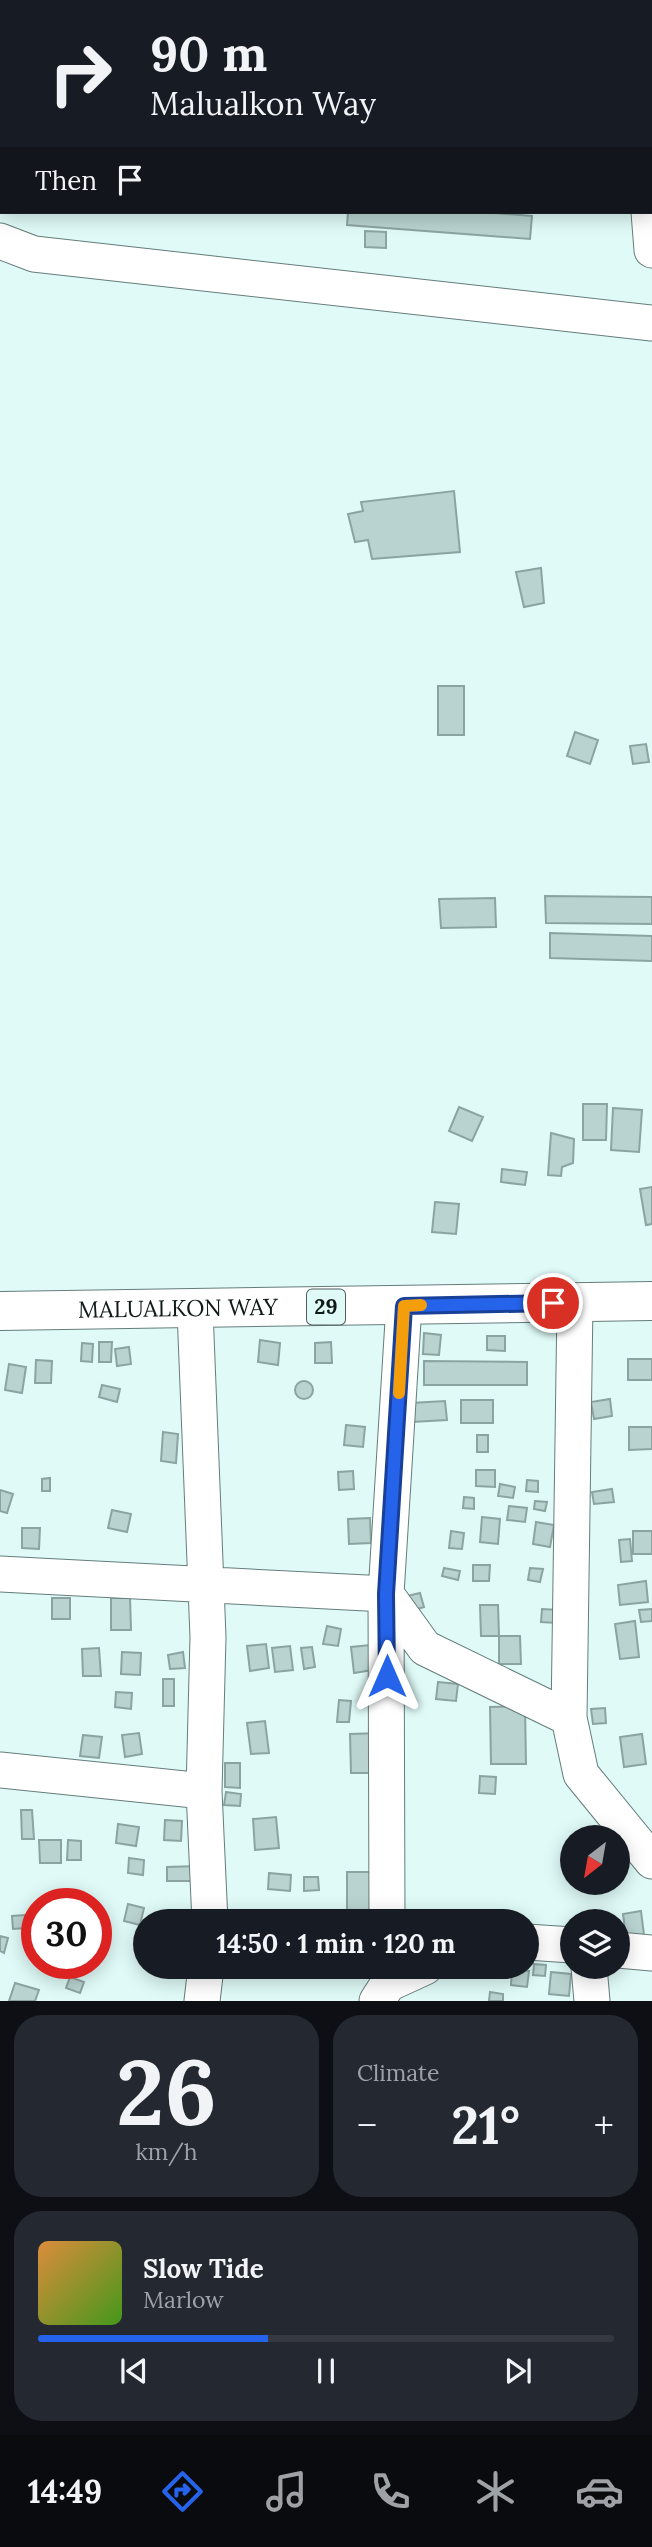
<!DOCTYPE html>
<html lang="en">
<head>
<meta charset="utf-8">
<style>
  body { margin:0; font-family:Lora,serif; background:#242831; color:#f1f3f6; height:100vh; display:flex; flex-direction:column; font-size:26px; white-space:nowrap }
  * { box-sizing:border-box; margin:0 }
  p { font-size:23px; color:#9ea1a6 }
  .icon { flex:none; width:38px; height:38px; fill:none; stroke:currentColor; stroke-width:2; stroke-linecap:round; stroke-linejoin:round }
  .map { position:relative; height:2001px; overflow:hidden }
  .drawer { display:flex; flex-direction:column; gap:14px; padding:14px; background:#0d0f14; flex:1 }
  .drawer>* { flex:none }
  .banner { position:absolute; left:0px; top:0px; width:653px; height:214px; box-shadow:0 4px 18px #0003; background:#171b24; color:#f1f3f6; overflow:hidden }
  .needle { width:46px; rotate:211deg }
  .tools { position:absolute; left:560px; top:1825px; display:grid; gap:14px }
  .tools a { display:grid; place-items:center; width:70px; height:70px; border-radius:50%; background:#171b24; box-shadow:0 4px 18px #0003; font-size:35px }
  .speed { position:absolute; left:21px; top:1888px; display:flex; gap:14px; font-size:35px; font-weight:700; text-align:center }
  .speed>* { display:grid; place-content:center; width:91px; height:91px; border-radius:50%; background:#171b24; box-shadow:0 4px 18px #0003; line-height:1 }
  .speed .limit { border:10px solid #d22; background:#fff; color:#111 }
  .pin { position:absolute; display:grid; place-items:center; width:60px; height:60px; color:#fff; margin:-30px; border:4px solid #fff; border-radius:50%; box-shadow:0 2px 7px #0007 }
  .me { position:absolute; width:77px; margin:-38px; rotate:0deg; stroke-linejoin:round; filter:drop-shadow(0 0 5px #0008) }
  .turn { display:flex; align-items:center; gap:24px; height:147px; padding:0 35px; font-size:32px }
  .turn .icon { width:91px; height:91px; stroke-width:2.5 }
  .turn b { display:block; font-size:49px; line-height:60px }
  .then { display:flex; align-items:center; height:66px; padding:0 35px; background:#0003; gap:14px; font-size:26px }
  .big { font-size:52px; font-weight:800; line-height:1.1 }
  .drawer .widget { flex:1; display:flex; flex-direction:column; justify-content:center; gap:10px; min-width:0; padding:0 24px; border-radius:28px; background:#242831 }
  .drawer .dial { align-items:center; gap:0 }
  .dial b { font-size:91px; line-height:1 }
  .song { display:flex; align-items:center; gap:21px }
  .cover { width:84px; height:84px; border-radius:10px; background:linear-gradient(135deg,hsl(30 70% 55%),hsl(100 70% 35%)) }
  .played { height:7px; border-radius:4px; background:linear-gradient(90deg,#2563eb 40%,#363941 40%) }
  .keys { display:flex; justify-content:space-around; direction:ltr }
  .heat { display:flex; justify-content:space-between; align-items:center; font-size:38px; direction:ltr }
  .drawer .tiles { flex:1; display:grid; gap:14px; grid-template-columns:1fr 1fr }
  .widget:last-child { grid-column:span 2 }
  .trip { position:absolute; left:133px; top:1909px; width:406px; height:70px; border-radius:35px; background:#171b24; box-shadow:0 4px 18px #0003; font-weight:800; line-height:70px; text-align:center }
  .tabs { display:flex; height:112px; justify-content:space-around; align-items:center; background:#090b0e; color:#9ea1a6 }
  .tabs .icon { width:49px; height:49px }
  .tabs .selected { color:#2563eb }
  .tabs b { font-size:32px; color:#f1f3f6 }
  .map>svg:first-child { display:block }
</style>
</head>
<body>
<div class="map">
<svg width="652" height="2001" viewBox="0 0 652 2001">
  <rect width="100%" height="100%" fill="#dffaf7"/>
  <path fill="#b9d3d0" stroke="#8ca4a1" stroke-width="2" d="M348,212H482L532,216L530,239L347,225Z
    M365,231L386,232V248L365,247Z
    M454,491L460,552L372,559L368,540L355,542L348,514L363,511L361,502Z
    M541,568L544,603L524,607L516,572Z
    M438,686H464V735H438Z
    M575,732L598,740L590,764L567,756Z
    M646,744L649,762L633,764L630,746Z
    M545,896L652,897V924L546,923Z
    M495,898L496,927L441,928L439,899Z
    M550,933L652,936V961L550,958Z
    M583,1104H607L606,1140H583Z
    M459,1107L483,1117L472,1141L449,1131Z
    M613,1108L642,1110L639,1152L611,1150Z
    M551,1133L574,1139L573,1163L562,1167L561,1176L548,1175Z
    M502,1169L527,1172L525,1185L501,1182Z
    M652,1187V1224L646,1225L640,1189Z
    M435,1202L459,1204L456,1234L432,1232Z
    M424,1333L441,1335L439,1355L423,1354Z
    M487,1336H505V1351L487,1350Z
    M260,1340L280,1343L278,1365L258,1362Z
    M99,1342H112L111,1362H99Z
    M331,1342L332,1363H315V1343Z
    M82,1343L93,1344L92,1362L81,1361Z
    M129,1347L131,1364L117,1366L115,1349Z
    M628,1359H652V1380H628Z
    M36,1360L52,1361L51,1383H35Z
    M424,1361L527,1362V1385H424Z
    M9,1364L26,1367L22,1393L5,1390Z
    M295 1390a9 9 0 1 1 18 0a9 9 0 1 1-18 0Z
    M102,1385L120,1389L117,1402L99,1397Z
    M610,1399L612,1416L594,1419L591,1402Z
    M461,1400H493V1423H461Z
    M445,1401L447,1420L412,1422L411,1403Z
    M346,1425L365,1427L363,1447L344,1445Z
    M629,1427H652V1449L629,1450Z
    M163,1432L178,1434L176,1463L161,1461Z
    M477,1435H488V1452H477Z
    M476,1470H495V1487L476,1486Z
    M353,1471L354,1489L339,1490L338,1472Z
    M50,1478V1491H42V1479Z
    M527,1480L538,1481V1492L526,1491Z
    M500,1484L515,1487L513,1498L498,1496Z
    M612,1489L614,1502L594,1504L592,1492Z
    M0,1490L13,1494L7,1513L0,1511Z
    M464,1497L474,1498V1509L463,1508Z
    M535,1501L547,1502L545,1511L534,1509Z
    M509,1506L527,1508L525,1522L507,1520Z
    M112,1510L131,1514L127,1532L108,1528Z
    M482,1517L500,1519L498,1544L480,1542Z
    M370,1518L371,1543L349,1544L348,1519Z
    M536,1522L554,1525L550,1547L533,1544Z
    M22,1528H40L39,1549L22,1548Z
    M451,1531L464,1533L462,1549L449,1548Z
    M633,1531H652V1554H633Z
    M630,1539L632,1561L621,1562L619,1540Z
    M473,1565H490L489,1581H473Z
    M444,1568L460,1571L458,1580L442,1576Z
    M530,1568L543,1569L540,1582L528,1580Z
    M646,1581L648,1602L620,1605L618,1585Z
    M420,1593L424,1607L411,1611L407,1596Z
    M52,1598H70V1619H52Z
    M111,1598H130L131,1630H111Z
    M480,1605H498L499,1636H481Z
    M542,1609L558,1610L557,1623L541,1622Z
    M652,1609V1621L641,1622L639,1610Z
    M635,1621L639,1657L620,1659L615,1624Z
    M327,1626L341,1629L338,1646L323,1644Z
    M499,1636H520L521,1664H499Z
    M266,1644L269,1668L250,1671L247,1646Z
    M370,1645L373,1670L354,1673L351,1647Z
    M290,1646L293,1670L275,1672L272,1648Z
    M312,1647L315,1667L304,1669L301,1648Z
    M99,1648L101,1676H83L82,1649Z
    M122,1652L141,1653L140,1675L121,1674Z
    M183,1652L185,1668L170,1669L168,1655Z
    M163,1679H174V1706H163Z
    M438,1682L458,1684L456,1701L436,1699Z
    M116,1692L132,1693L131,1709L115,1707Z
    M339,1700L351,1701L349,1722H337Z
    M525,1706L526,1764H491L490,1707Z
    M605,1708L606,1723L593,1724L591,1709Z
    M265,1721L269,1753L251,1754L247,1723Z
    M139,1733L142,1754L125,1757L122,1735Z
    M382,1733L383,1773H351L350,1734Z
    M642,1734L646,1764L624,1767L620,1737Z
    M83,1735L102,1737L99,1758L80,1756Z
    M225,1763H240V1788L225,1787Z
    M480,1776L496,1777L495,1794L479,1793Z
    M226,1792L241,1794L240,1806L224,1805Z
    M21,1810H32L34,1839H22Z
    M276,1817L279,1848L255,1850L253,1819Z
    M165,1820L182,1821L181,1841L164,1840Z
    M118,1824L139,1827L136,1846L116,1843Z
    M39,1840H61V1863H40Z
    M68,1840L81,1841V1860H67Z
    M129,1858L144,1860L143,1875L128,1873Z
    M198,1866V1881H167V1867Z
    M347,1872H375V1922H347Z
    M269,1873L291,1875L290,1891L268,1889Z
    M304,1877H318L319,1890L304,1891Z
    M128,1904L144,1908L140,1925L124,1921Z
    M641,1911L644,1935L626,1937L623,1914Z
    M25,1915L26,1928L13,1929L12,1916Z
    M34,1923H37V1948L30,1946Z
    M0,1936L8,1938L4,1953L0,1951Z
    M534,1964L546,1965L545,1976L533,1975Z
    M512,1969L529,1971L527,1987L511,1985Z
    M551,1972L571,1974L569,1996L549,1994Z
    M70,1977L84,1982L80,1993L66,1988Z
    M15,1983L39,1990L35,2001H9Z
    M490,1992L503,1994V2001H489Z"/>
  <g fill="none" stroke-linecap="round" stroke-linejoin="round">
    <g stroke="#657d7a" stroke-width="37">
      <path id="minor" d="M630,0V2
        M649,212L652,250
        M0,241L34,254L652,323
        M575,1302L569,1718L581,1774L652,1861
        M195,1310L208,1637L204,1791L210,1922
        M0,1574L386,1594L425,1648L569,1718
        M0,1770L204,1791
        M387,1922L386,1594L404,1305
        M527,1942L572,1945
        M618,1950L652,1953
        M589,1967L592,2001
        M202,2001L206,1967
        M377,2001L388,1984L425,1967"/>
    </g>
    <g stroke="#657d7a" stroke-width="40">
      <g id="major">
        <path id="s1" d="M0,1311L652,1301"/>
      </g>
    </g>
    <use href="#minor" stroke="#fff" stroke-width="35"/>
    <use href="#major" stroke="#fff" stroke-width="38"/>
  </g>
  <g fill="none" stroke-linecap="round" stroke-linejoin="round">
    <g stroke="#184099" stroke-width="18">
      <path id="route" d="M387,1676L386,1594L404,1306L553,1303"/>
    </g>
    <use href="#route" stroke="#2563eb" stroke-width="12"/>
    <path stroke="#f59e0b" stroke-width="12" d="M399,1393L404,1306L421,1305"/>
  </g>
  <g text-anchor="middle" stroke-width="7" stroke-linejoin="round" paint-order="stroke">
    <rect fill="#dffaf7" stroke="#4f5d5c" stroke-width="2" x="307" y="1289.5" width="38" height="35" rx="5"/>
    <g font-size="21" font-weight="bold" fill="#111a19">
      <text x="326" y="1314">29</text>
    </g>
    <g font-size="23" fill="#111a19" stroke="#dffaf7">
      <text dy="8" stroke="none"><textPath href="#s1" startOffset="178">MALUALKON WAY</textPath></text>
    </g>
  </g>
</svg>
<div class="tools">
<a><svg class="needle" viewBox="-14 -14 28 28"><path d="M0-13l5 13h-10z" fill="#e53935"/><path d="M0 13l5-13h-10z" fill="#9ea1a6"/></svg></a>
<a><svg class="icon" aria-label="layers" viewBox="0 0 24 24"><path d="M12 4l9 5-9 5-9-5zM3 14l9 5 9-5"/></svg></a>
</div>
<div class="speed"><div class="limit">30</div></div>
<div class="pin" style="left:553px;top:1303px;background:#d93025"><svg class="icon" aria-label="arrive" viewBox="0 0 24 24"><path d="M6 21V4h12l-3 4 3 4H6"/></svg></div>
<svg class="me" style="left:387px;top:1676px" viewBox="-20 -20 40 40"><path d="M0-17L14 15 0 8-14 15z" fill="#2563eb" stroke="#fff" stroke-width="4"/></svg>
<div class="trip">14:50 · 1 min · 120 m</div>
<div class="banner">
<div class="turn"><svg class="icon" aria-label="right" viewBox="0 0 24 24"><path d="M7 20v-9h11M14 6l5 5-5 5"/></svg><div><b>90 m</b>Malualkon Way</div></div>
<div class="then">Then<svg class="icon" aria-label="arrive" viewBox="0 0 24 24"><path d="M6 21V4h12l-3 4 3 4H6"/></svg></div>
</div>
</div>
<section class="drawer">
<div class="tiles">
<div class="widget dial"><b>26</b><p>km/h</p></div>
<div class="widget"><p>Climate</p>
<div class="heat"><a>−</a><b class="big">21°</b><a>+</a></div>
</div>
<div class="widget">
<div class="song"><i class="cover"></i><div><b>Slow Tide</b><p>Marlow</p></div></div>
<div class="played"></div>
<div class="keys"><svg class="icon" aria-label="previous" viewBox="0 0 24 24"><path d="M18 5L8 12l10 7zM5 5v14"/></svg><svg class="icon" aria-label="pause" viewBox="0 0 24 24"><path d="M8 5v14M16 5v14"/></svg><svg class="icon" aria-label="next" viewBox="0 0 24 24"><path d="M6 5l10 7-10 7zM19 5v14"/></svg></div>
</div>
</div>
</section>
<nav class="tabs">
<b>14:49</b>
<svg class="icon selected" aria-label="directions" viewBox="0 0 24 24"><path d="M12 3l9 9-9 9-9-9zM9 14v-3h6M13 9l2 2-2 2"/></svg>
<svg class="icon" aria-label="music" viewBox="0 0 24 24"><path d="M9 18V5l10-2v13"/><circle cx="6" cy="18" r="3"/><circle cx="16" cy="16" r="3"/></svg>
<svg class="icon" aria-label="phone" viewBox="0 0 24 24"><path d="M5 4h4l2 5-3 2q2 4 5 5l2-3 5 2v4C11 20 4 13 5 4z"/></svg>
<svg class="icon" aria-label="climate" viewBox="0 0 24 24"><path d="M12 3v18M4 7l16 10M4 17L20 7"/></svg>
<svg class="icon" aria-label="car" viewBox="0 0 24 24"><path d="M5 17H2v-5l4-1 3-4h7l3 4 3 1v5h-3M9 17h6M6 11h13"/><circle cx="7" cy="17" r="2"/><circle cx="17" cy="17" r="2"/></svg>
</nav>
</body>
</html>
